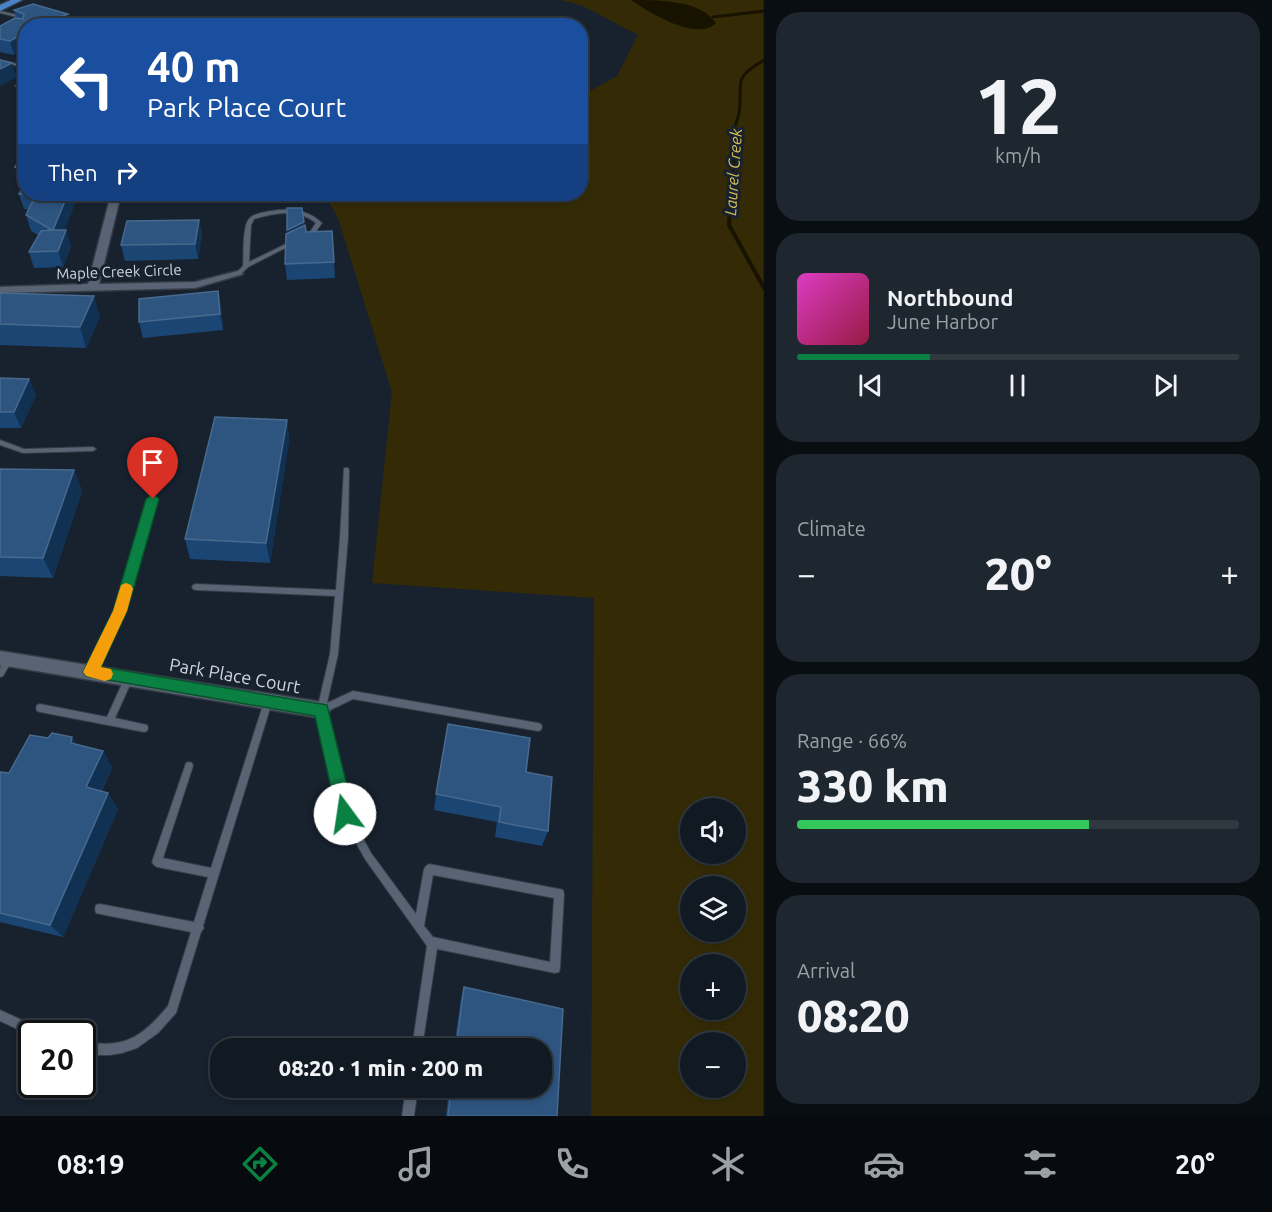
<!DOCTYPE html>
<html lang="en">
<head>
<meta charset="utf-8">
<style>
  body { margin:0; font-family:Ubuntu,sans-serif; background:#1e272f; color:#f1f3f6; height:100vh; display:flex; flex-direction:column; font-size:22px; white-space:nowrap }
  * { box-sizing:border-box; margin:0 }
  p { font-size:20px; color:#9ca1a5 }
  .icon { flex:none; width:33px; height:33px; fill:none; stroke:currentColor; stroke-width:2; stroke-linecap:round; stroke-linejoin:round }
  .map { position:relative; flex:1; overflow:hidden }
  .panel { display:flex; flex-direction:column; gap:12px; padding:12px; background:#090e13; width:508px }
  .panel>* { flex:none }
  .banner { position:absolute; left:18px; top:18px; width:570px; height:183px; border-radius:24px; box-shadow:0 3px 9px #0003,0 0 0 2px #303840; background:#1a4fa0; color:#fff; overflow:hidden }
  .tools { position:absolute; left:680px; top:798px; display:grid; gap:12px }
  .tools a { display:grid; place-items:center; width:66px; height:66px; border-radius:50%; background:#111a22; box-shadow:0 3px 9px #0003,0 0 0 2px #303840; font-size:30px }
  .speed { position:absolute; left:18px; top:1020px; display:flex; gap:12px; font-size:30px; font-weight:700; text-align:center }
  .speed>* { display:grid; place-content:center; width:78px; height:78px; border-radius:50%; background:#111a22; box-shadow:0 3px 9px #0003,0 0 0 2px #303840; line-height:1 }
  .speed .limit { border:3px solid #111; border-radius:9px; background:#fff; color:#111 }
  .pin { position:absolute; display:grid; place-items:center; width:51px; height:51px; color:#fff; margin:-62px -26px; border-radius:50% 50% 50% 0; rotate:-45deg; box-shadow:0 0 6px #0007 }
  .pin .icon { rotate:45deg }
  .me { position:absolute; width:66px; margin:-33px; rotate:346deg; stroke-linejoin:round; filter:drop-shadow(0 0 4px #0008) }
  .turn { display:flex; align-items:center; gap:21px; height:126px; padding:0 30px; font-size:27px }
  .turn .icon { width:78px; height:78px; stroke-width:2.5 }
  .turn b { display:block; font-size:42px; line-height:51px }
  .then { display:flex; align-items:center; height:57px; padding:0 30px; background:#0003; gap:12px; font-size:22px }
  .big { font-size:45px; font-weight:800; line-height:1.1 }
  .panel .tile { flex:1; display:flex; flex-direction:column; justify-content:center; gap:9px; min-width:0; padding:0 21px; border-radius:24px; background:#1e272f }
  .panel .dial { align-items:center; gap:0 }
  .dial b { font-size:78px; line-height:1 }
  .song { display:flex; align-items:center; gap:18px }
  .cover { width:72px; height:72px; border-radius:9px; background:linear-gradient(135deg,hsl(310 70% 55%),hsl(340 70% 35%)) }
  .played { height:6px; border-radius:3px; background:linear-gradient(90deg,#0b8043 30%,#303840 30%) }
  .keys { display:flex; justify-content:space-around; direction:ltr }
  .heat { display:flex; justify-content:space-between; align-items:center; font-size:33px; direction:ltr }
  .charge { height:9px; border-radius:4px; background:linear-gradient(90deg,#34c759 66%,#303840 0) }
  .trip { position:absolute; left:210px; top:1038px; width:342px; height:60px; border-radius:24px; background:#111a22; box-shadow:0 3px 9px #0003,0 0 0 2px #303840; font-weight:800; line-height:60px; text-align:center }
  .menu { display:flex; height:96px; justify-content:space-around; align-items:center; background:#070a0e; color:#9ca1a5 }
  .menu .icon { width:42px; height:42px }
  .menu .on { color:#0b8043 }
  .menu b { font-size:27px; color:#f1f3f6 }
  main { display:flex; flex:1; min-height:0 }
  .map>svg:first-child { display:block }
</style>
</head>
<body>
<main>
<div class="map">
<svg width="764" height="1116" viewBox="0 0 764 1116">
  <rect width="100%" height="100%" fill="#17222e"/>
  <path fill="#342b06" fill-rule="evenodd" d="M561,0H763V1116H591L594,598L372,583L392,392L338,218L325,194H580L581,96L617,76L638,35L583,6ZM690,808H735V854H690ZM690,886H735V932H690ZM690,964H735V1010H690ZM690,1042H735V1088H690Z"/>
  <path fill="#181200" d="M631,0C660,0 700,0 716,23C697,42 650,13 631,0Z"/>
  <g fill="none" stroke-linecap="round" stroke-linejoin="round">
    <path stroke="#181200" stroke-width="3" d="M713,17L764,11
      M733,132C735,126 738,119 739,113C744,82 730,80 764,60"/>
    <path stroke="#181200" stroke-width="4" d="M734,131L732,137L735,147L729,225L764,288"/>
    <g stroke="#353c46" stroke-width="2">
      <path id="lane" d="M0,11L22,16L23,17L21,18L0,13Z
        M60,15L86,22L88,26H84L83,24L59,17Z
        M0,60L26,66V68L0,62Z
        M26,80V83L18,87L15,86Z
        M278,210C295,209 309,211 322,223L314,234L307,238L304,236L310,232L316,223C297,208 276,213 254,219L251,225L249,262L292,241L297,242L248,267L240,275H236V273L243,266C244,255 242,224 250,218C254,213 271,211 278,210Z
        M0,440L24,449L93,447L96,449L93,451L23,453L0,445Z
        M344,468H348L349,470L348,538L338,654L327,703L353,691L538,723L541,724L542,727L541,730L538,731L353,699L326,712L349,813L371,853L416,914L424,869L426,866L429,864L559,889L563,890L564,894L560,968L559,972L555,973L437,949L422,1048H412L427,946L365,859L340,814L317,710L330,654L335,596L196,590L193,589L192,587L193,585L196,584L336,590L340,538ZM433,875L554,898L550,962L433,937L424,926Z
        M153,496L157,499L124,611L94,675L91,676L88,675L87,672L116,611L149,499Z
        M9,655L12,657L13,659L3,676L0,677C0,668 0,659 9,655Z
        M129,674L132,675L133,678L115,718L147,725L148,728L147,731L144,732L40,712L37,711L36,708L37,705L40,704L107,717L126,675Z
        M268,698L271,699L272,702L203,926L204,928L201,932L176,1013L158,1033L137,1048L122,1053L110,1055H96L82,1052V1041C124,1050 142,1037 168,1006L191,932L100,914L96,913L95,909L96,905L100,904L194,922L208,877L157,867L154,865L152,862L185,766L186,763L189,762L192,763L193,766L163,858L211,868L264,702L265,699Z
        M0,1010L44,1030L45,1034H32V1036L0,1021Z
        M406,1088H418L414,1116H402Z"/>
    </g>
    <g stroke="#353c46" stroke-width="3">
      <path id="street" d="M111,194H121L99,284L195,282L238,271L243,274L195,288L0,293V287L88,284Z
        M0,651L321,702L327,705L330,710L327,715L321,718L0,665Z"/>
    </g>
    <g stroke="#353c46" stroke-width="3">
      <path id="primary" d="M11,0H22L0,11V5Z"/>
    </g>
    <use href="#lane" fill="#586473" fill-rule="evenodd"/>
    <use href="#street" fill="#586473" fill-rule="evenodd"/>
    <use href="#primary" fill="#4884c7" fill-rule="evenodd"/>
  </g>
  <path fill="#1b4674" d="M14,10L71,26H26V48L14,55L0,52V26L16,18Z
    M26,151V194H79L64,230H66L71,246L63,267L34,268L29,252L38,235L31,231L26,215L28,209H24L19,194L25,182H20L15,167Z
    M199,220L202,235L198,259L125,261L121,245Z
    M304,225L306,232L332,231L335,278L287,280L285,264L287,230Z
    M218,291L221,307L223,330L143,338L139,322Z
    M0,293L100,317L86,348L0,345Z
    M0,378L29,379L36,395L21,428H0Z
    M287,420L289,441L270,563L190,559L185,539Z
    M0,469L74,470L82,491L53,578L0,576Z
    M77,745L103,751L112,768L102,791L108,793L118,809L63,937L0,922V772L9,773Z
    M526,772L548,831L542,846L495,837L497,822L434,810L436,794Z
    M464,987L563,1009L557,1116H446L449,1088H542V1048H454L461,998Z"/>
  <path fill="#113153" d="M68,14L71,26H49L48,22Z
    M44,21L45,26H36Z
    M26,32V48L14,55L10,41Z
    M12,63L17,77L0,86V69Z
    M68,194H79L58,246L53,230Z
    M199,220L202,235L198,259L195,244Z
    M304,222L305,232L288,241L287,230Z
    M66,230L71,246L63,267L58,251Z
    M218,291L221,307L223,330L220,314Z
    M94,296L100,317L86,348L80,327Z
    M29,379L36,395L21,428L14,412Z
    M287,420L289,441L270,563L266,543Z
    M74,470L82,491L53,578L43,558Z
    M72,737L83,754L71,743Z
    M103,751L112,768L96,803L86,787Z
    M108,793L118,809L63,937L50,925Z"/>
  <path fill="#2e5580" stroke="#476a8e" stroke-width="1.5" d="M33,4L68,14L48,22L44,21L36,26H26V32L10,41L0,39V26L15,18L23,19L24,14L14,10Z
    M0,60L12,63L0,69Z
    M26,151V167H15Z
    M26,181V194H68L53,230H66L58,251L29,252L41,231L52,230L26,215L36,194H19Z
    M287,208H302L304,222L287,230Z
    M199,220L195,244L121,245L127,221Z
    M305,225L306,232L332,231L334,262L285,264L286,234Z
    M218,291L220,314L139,322V299Z
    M0,293L94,296L80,327L0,324Z
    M0,378L29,379L14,412H0Z
    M215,417L287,420L266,543L185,539Z
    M0,469L74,470L43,558L0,557Z
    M448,724L530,738L526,772L552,777L548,831L499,822L501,807L436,794Z
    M52,733L72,737L71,743L103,751L86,787L108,793L50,925L0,913V772L9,773L30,735L48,738Z
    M464,987L563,1009L557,1116H448L451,1088H542V1048H456Z"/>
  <path fill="#0b8043" stroke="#07532c" stroke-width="1.5" d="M153,494L159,499L127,611L101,667L327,705L354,814L351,820L345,823L339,820L337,814L315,716L86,676L83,672L113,611L146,499Z"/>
  <path fill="#f59e0b" d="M126,583L131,585L133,589L127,611L101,667L111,669L113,674L111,679L105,681L86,676L83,672L113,611L121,585Z"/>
  <g text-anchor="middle" stroke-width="6" stroke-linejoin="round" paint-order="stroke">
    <g font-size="15" fill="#cfd6df" stroke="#17222e">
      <text transform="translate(119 272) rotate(-2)" y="5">Maple Creek Circle</text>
    </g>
    <g font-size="16" font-style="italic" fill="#dbbf56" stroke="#17222e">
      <text transform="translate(733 172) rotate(-86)" y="6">Laurel Creek</text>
    </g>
    <g font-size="18" fill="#cfd6df" stroke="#17222e">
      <text transform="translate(235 676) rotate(10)" y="6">Park Place Court</text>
    </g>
  </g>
</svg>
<div class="tools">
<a><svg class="icon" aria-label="sound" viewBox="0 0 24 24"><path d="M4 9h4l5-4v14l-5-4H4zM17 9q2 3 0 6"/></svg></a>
<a><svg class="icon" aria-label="layers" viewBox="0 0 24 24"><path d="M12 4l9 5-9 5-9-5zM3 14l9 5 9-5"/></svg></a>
<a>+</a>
<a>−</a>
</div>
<div class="speed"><div class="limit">20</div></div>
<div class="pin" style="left:153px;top:499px;background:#d93025"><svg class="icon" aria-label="arrive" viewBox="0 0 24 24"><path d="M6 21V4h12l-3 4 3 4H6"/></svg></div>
<svg class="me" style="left:345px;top:814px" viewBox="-20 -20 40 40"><circle r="19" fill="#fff"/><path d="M0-13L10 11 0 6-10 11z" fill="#0b8043"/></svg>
<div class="trip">08:20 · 1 min · 200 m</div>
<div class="banner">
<div class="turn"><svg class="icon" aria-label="left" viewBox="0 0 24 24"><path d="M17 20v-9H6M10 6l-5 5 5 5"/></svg><div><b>40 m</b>Park Place Court</div></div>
<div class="then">Then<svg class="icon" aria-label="right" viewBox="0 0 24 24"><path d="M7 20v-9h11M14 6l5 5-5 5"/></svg></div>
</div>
</div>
<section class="panel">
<div class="tile dial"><b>12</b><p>km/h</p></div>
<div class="tile">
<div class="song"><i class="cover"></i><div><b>Northbound</b><p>June Harbor</p></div></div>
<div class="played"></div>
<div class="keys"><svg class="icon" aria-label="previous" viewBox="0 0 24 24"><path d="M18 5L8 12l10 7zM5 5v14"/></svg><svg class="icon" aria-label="pause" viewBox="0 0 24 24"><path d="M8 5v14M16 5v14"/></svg><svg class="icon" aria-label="next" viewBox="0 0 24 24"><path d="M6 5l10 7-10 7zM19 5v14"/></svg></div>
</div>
<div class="tile"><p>Climate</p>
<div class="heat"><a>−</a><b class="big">20°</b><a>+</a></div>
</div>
<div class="tile"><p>Range · 66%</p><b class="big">330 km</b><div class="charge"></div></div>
<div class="tile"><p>Arrival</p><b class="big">08:20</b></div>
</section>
</main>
<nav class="menu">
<b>08:19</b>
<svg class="icon on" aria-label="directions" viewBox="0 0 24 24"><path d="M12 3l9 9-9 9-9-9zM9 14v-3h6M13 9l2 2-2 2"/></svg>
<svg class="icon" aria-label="music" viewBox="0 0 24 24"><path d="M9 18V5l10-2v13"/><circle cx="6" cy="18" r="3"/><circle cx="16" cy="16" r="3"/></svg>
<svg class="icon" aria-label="phone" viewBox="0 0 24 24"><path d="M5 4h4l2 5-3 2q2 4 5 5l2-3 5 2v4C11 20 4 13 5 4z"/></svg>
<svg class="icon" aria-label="climate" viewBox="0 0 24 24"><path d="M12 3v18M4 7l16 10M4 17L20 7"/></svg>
<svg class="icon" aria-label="car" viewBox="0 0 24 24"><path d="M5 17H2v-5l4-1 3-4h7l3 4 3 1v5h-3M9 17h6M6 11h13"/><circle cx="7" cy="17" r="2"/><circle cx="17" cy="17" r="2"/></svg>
<svg class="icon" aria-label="filters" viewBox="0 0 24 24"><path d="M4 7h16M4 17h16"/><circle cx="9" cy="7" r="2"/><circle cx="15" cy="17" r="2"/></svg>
<b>20°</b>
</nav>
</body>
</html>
